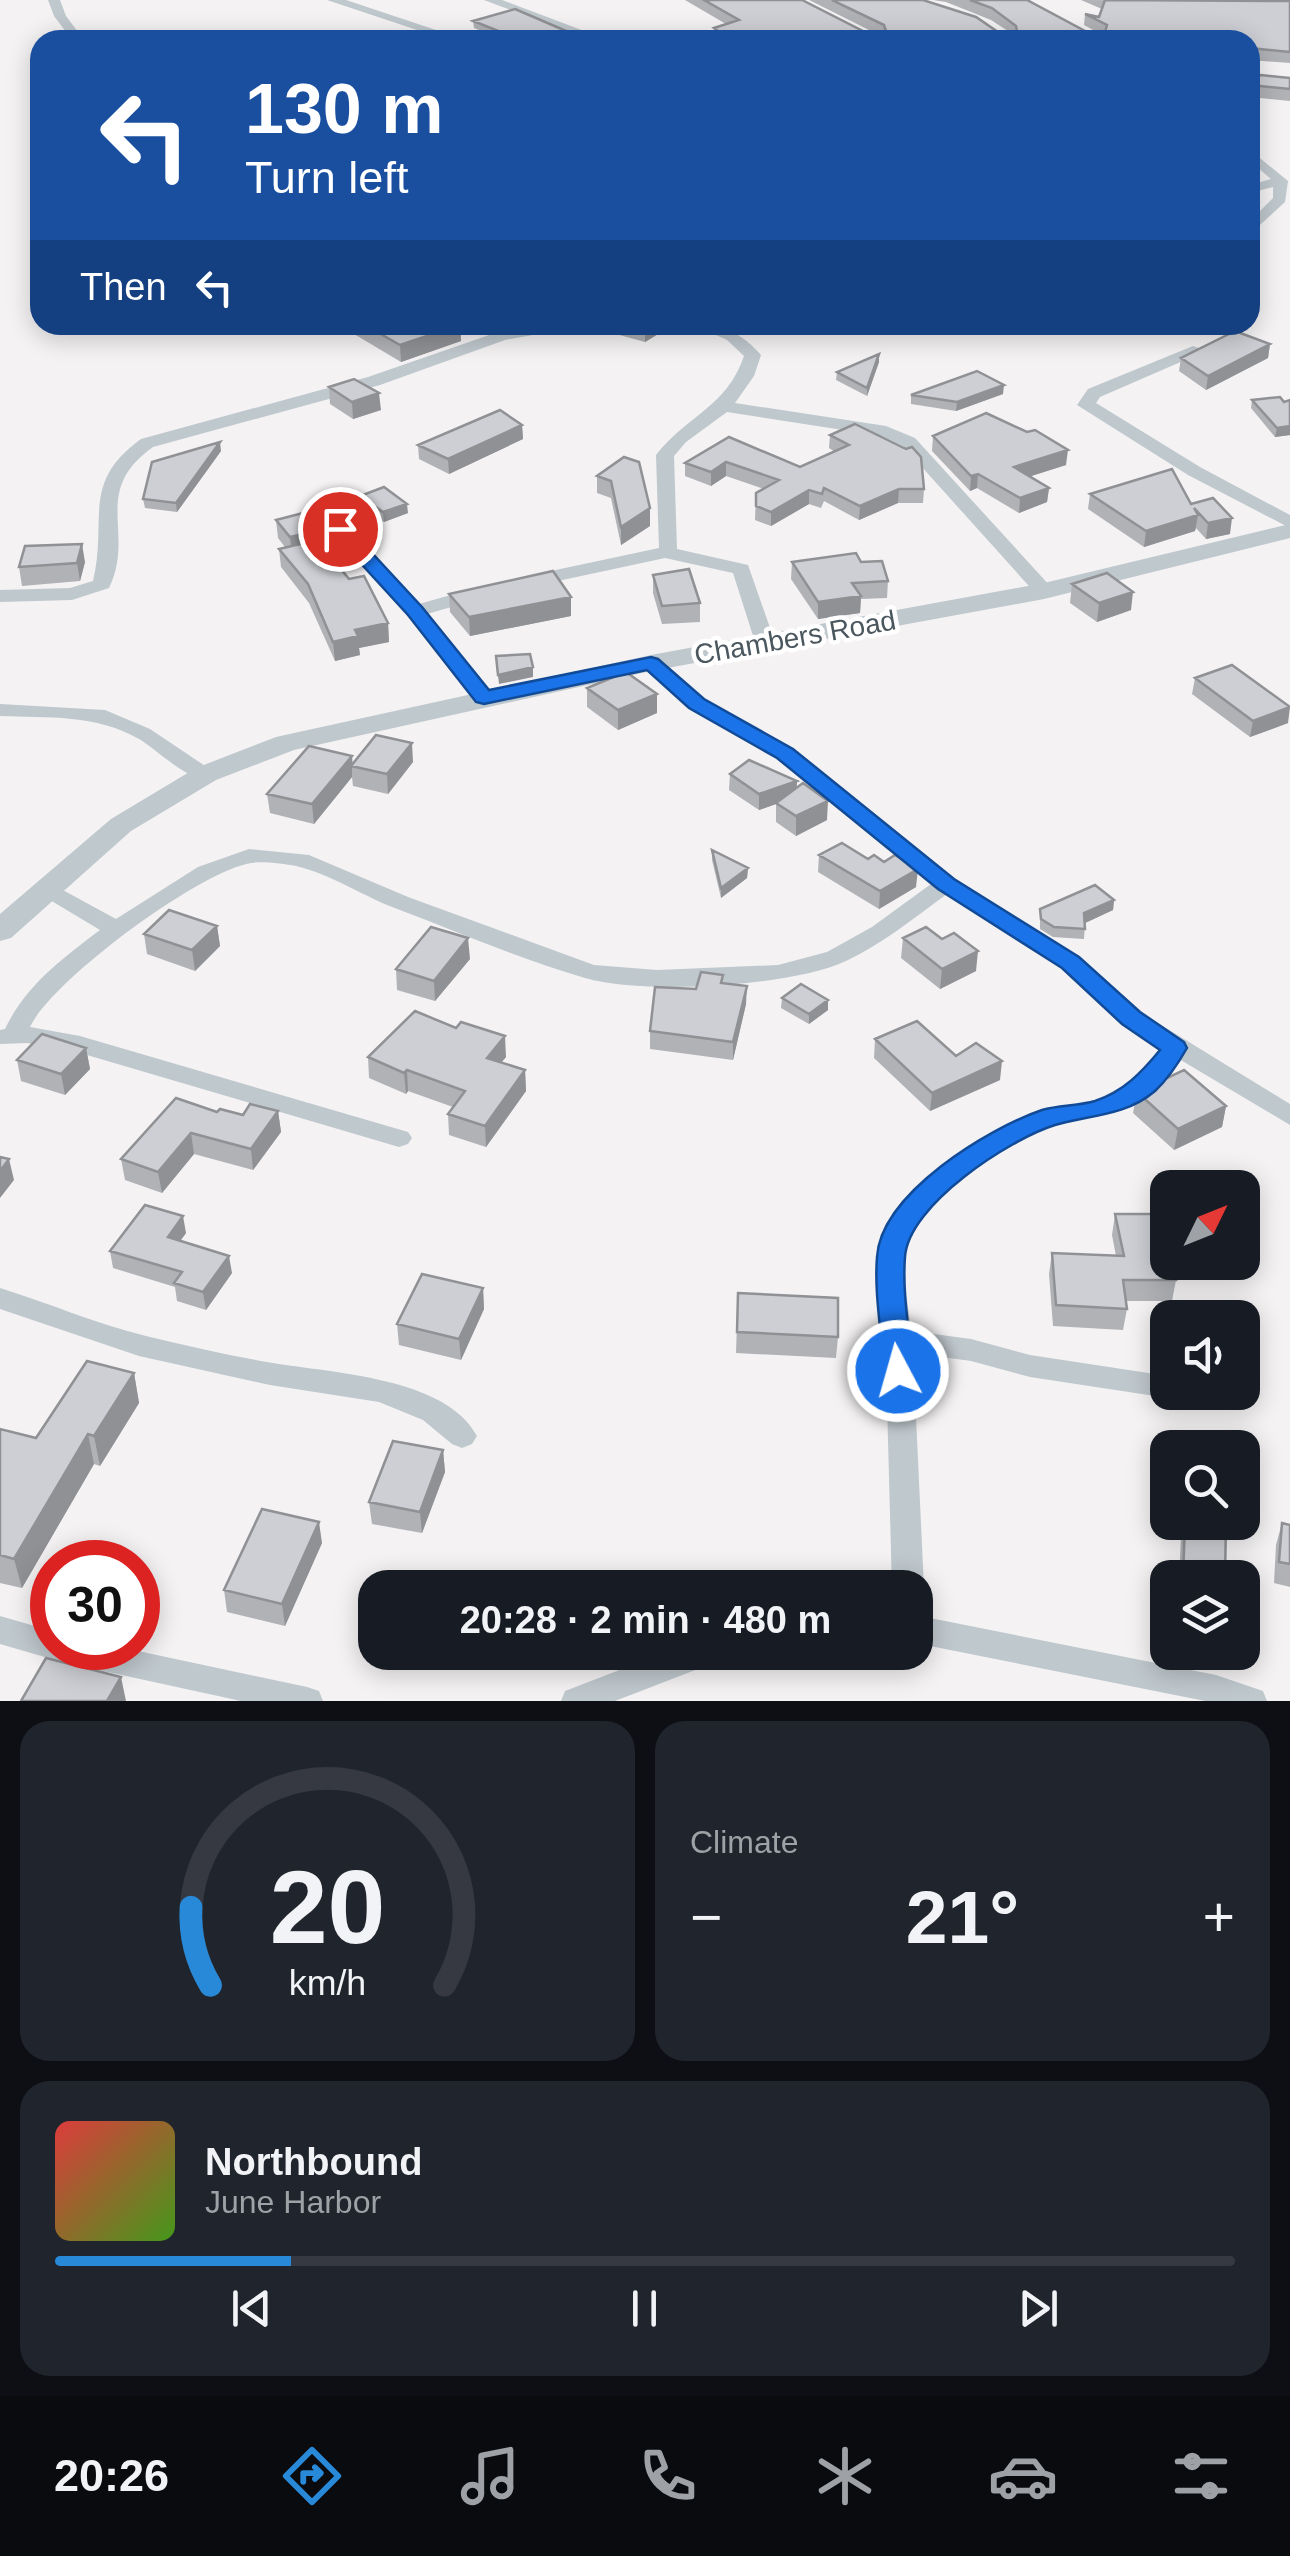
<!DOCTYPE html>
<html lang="en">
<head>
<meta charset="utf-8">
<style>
  body { margin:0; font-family:Helvetica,sans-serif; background:#20242c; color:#f1f3f6; height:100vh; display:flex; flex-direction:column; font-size:38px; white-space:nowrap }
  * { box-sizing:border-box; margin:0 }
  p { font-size:32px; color:#9ea1a6 }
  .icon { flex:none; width:55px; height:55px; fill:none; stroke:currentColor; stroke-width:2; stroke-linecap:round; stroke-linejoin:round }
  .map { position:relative; height:1701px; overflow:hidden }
  .drawer { display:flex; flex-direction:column; gap:20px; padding:20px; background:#0d0f14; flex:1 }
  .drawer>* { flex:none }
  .guide { position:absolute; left:30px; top:30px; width:1230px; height:305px; border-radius:30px; box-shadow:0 5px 25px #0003; background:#1a4fa0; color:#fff; overflow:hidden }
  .needle { width:65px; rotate:47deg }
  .tools { position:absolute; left:1150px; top:1170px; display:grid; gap:20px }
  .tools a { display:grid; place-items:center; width:110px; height:110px; border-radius:20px; background:#171b24; box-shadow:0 5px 25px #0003; font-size:50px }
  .speed { position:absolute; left:30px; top:1540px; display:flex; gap:20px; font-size:50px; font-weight:700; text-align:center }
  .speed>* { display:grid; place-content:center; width:130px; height:130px; border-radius:50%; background:#171b24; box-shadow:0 5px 25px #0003; line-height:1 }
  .speed .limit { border:15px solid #d22; background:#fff; color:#111 }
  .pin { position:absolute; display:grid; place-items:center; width:85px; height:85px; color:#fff; margin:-42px; border:5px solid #fff; border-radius:50%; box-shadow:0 2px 10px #0007 }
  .me { position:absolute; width:110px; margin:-55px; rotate:354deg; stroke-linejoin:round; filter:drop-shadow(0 0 8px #0008) }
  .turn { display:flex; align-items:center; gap:35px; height:210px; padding:0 50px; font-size:45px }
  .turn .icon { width:130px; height:130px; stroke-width:2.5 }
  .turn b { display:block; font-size:70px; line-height:85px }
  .then { display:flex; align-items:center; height:95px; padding:0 50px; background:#0003; gap:20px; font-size:38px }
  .big { font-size:75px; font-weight:800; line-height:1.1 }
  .drawer .widget { flex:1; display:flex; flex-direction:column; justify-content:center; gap:15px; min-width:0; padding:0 35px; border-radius:30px; background:#20242c }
  .drawer .dial { align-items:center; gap:0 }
  .dial svg { height:260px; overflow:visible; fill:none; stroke:#363941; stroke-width:7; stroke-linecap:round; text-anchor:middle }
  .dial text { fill:#f1f3f6; stroke:none }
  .song { display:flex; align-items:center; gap:30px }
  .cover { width:120px; height:120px; border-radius:15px; background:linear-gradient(135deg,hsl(0 70% 55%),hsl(100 70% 35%)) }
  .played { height:10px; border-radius:5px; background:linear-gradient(90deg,#2889d8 20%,#363941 20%) }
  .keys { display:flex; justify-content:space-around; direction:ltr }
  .heat { display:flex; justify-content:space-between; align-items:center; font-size:55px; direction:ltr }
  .drawer .tiles { flex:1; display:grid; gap:20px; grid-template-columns:1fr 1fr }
  .widget:last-child { grid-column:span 2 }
  .trip { position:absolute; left:358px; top:1570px; width:575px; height:100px; border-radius:30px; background:#171b24; box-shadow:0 5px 25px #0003; font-weight:800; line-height:100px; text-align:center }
  .menu { display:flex; height:160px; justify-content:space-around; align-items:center; background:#090b0e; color:#9ea1a6 }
  .menu .icon { width:70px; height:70px }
  .menu .active { color:#2889d8 }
  .menu b { font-size:45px; color:#f1f3f6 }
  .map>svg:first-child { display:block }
</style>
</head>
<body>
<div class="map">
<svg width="1290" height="1701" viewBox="0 0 1290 1701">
  <rect width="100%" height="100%" fill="#f4f2f3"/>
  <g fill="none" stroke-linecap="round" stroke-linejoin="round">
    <path fill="#bfc8cd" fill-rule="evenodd" d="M48,0H60L66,16L84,40H72L54,16Z
      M327,0H346L466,40H447Z
      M484,0H502L608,40H590Z
      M1250,74L1290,79V87L1250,82Z
      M1250,150L1288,181L1285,202L1250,234V221L1273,198V187L1250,193V185L1271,179L1250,161Z
      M534,325H568L560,330L505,340L380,385L153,447C90,492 136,532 109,588L72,600L0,602V590L70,588L93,581C108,519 80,483 141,439L368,377L495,333Z
      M694,325C723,325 742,333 761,355L754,376L735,403L886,426L915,438L1051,587L1054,591L1051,595H1037L903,446L882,436L727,412L686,442L674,456L677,549L748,565L775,642L772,646L765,648L755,642L733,573L665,558L530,587L523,585L520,581L523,577L659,548L656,455C686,416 727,407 744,356L727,340Z
      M1193,346L1199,348V354L1100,397L1096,403L1200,467L1290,515V528L1188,475L1077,405L1088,389Z
      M340,523L347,525L419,604L479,587L486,589L489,593L486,597L427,614L491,694L494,698L491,702H477L408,615L333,533V525Z
      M651,657L658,659L704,699L793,749L954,879L1079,958L1140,1012L1290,1104V1125L1179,1059C1171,1070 1162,1086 1149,1094C1114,1116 1093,1114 1056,1125C1010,1138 910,1203 905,1255C902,1279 909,1307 911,1331L971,1339L1030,1355L1168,1376V1392H1180L1168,1398L1030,1377L971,1361L913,1353L924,1588L915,1599V1588H892L887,1403L877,1253L890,1223L924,1180L997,1129L1042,1111L1096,1100L1136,1079L1161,1048L1122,1024L1063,968L947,894C914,918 882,944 846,961C790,987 644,995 585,978C522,960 461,933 400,910C366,898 331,874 296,866C284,864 263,861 251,863C200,871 52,980 30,1027L80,1036L408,1132L412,1138L408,1144L399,1147L70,1050L27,1043L0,1044V1030L5,1029C26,985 63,958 100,930L40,894L37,889L48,882L116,919L198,867L249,849L309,855L408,897L594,965L657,970L778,965L827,952L872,927L931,884L777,759L690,707L644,667L641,663Z
      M0,704L105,710L150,729L217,774L214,779C190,784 159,751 139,739C96,714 48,718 0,716Z
      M0,1288C49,1303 96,1324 146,1336C188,1346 231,1356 273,1363C331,1373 446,1377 477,1436L472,1444L462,1448L452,1444L423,1420L379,1402L270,1385L139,1356L0,1309Z
      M915,1615L1216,1675L1263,1691L1267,1701H1205L915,1643Z
      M0,1616L52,1631V1648H124L307,1687L319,1691L323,1701H241L62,1662L0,1644Z
      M666,1652H721L716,1662L615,1701H561L565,1691Z"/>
    <path fill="#bfc8cd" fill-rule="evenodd" d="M1290,524V538L1044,599L651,671L294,750L216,780L131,831L11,938L0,941V914L111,819L196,768L276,737L651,655L1044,583Z"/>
  </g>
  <path fill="#b0b2b6" d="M685,0H802L865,32H873L809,0H923L998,32L1008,31L991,20L946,2L933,0H1027L1087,32H1097L1084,25L1085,14L1099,17L1102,9L1081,0L1290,1V63L1250,60V40H715L714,39V28L726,24Z
    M473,21L587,40H503L474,28Z
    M1290,78V101L1250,97V79Z
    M339,325H460L461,341L401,362Z
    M583,325H668V328L645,342Z
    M1270,344L1268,358L1206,390L1179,371L1181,358Z
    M879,362L867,396L836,380L837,372Z
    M329,387L381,410L353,419L330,404Z
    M1003,394L956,411L911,404V395Z
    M1252,400L1284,402L1290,400V435L1275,437L1251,408Z
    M855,424L924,489L923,503H898L859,520L824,501L821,508L809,504L771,526L755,520L756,493L764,489L726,476L711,486L685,476V463L729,437L800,467L835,452L829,448L830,435Z
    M522,425L523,439L449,474L419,459L418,445Z
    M933,436L1066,465L1030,476L1049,488L1047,502L1019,513L977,488L970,491L932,451Z
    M221,451L177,512L145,508L143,499Z
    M624,457L650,526L621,545L611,498L597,493V476Z
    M1090,494L1191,504L1230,534L1206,539L1196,528L1195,531L1144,547L1088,509Z
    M360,496L408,513L384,522L361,505Z
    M276,520L339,544L323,548L388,623L389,642L359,648L360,655L335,661L309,603L281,567L279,549L285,547L278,538Z
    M85,562L80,581L22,586L19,567Z
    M792,562H861L888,581L887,598L861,599L860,613L818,619L791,579Z
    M653,575L700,603V622L662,624L653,593Z
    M1072,584L1131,610L1097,622L1070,603Z
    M449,594L571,616L470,636L450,612Z
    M1195,678L1288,723L1250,737L1192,694Z
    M587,688L657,694V713L618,730L587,707Z
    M352,756L353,764L413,762L388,794L353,786L352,777L314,824L270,813L267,794Z
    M730,774L797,781V788L827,820L796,836L776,822V804L759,810L729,790Z
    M712,850L748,868L747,878L721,898L712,860Z
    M819,855L868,859L916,887L879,909L818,872Z
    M1114,900L1113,910L1085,923L1084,939L1053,937L1040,929V909Z
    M217,926L220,946L195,971L147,954L144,934Z
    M903,938L976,971L940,989L901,958Z
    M470,959L435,1001L397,990L396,969Z
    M723,983L746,1004L733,1060L650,1049V1031L696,989Z
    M782,998L828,1000V1010L809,1024L781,1008Z
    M875,1039L956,1056L1000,1080L930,1111L874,1058Z
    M86,1048L90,1069L65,1095L21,1081L17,1060Z
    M368,1057H506L501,1062L525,1070L526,1091L486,1147L449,1135L448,1114L453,1107L408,1091L406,1094L369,1078Z
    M1137,1092L1226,1106L1222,1127L1174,1150L1133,1113Z
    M278,1111L281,1132L253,1170L194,1154L162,1193L125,1180L121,1159L217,1112L243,1115Z
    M1115,1214L1176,1280L1172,1301H1126L1127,1309L1123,1330L1053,1326L1049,1274L1052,1253L1116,1256L1112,1235Z
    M186,1233L180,1241L232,1273L206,1310L177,1301L175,1287L113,1268L110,1251Z
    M483,1288L484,1309L461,1360L399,1345L397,1324Z
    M738,1293L838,1337L836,1358L736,1353Z
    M134,1373L139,1403L100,1466L94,1464L22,1588L0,1583V1429L36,1438Z
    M443,1450L445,1472L422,1533L372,1524L369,1502Z
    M1184,1522H1226L1225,1578H1179L1181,1536Z
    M1282,1523L1290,1525V1587L1274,1583L1276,1545Z
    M322,1543L285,1626L227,1612L224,1590Z"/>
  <path fill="#909194" d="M460,325L461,341L401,362L400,345Z
    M648,325H668V328L645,342V327Z
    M1270,344L1268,358L1206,390L1208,376Z
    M879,354V362L867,396V388Z
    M1004,385L1003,394L956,411L957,402Z
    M379,393L381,410L353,419L352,402Z
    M522,425L523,439L449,474L448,459Z
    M1290,426V435L1275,437L1277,428Z
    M220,442L221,451L177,512L176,503Z
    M1068,450L1066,465L1013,482L1014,467Z
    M726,462V476L711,486V472Z
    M978,474L977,488L970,491L971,476Z
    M1049,488L1047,502L1019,513L1020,498Z
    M899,489L898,503L859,520L860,506Z
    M809,490V504L771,526V512Z
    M407,504L408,513L384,522L383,512Z
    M650,508V526L621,545V527Z
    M1198,515L1195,531L1144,547L1146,531Z
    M1232,518L1230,534L1206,539L1208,523Z
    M338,526L339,544L292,556L290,537Z
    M82,544L85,562L80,581L77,563Z
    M1133,592L1131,610L1097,622L1099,603Z
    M861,596L860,613L818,619V602Z
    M571,597V616L470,636L469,617Z
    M388,623L389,642L359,648L360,655L335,661L333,642L355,630Z
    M533,667V677L499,684L498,675Z
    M657,694V713L618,730V710Z
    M1290,707L1288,723L1250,737L1253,721Z
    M412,743L413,762L388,794L387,774Z
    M352,756V777L314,824L312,804Z
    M797,781L796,797L759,810V794Z
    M828,801L827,820L796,836V816Z
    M748,868L747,878L721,898V888Z
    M918,869L916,887L879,909L880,891Z
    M1114,900L1113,910L1083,924L1084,913Z
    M217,926L220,946L195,971L192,950Z
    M468,938L470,959L435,1001L434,981Z
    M978,951L976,971L940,989L942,969Z
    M747,986L746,1004L733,1060V1042Z
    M828,1000V1010L809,1024V1014Z
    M505,1036L506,1057L488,1078L487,1058Z
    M86,1048L90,1069L65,1095L61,1074Z
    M1002,1061L1000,1080L930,1111L932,1093Z
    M407,1070L408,1091L406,1094L404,1073Z
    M525,1070L526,1091L486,1147L485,1126Z
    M1226,1106L1222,1127L1174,1150L1178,1129Z
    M278,1111L281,1132L253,1170L251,1149Z
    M191,1133L194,1154L162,1193L158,1172Z
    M9,1159L14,1180L0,1198V1171Z
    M183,1216L186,1233L170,1255L168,1237Z
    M229,1256L232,1273L206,1310L203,1292Z
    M483,1288L484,1309L461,1360L459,1339Z
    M134,1373L139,1403L100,1466L94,1436Z
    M88,1434L94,1464L22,1588L14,1559Z
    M443,1450L445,1472L422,1533L420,1512Z
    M319,1522L322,1543L285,1626L282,1604Z
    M121,1677L126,1701H107Z"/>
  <path fill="#cdcfd4" stroke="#909194" stroke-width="2.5" d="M704,0H802L865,32L886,31L884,25L832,0H923L976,17L998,32L1017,31L1016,26L992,8L970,0H1027L1087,32H1105L1107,25L1085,14L1099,17L1105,0L1290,1V52L1250,48V40H731L714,28L739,20Z
    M515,9L587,40H521L473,21Z
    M652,35L664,40H633Z
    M1261,75L1290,78V89L1250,85V79Z
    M365,325H460L400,345Z
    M1235,331L1270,344L1208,376L1181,358Z
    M879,354L867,388L837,372Z
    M977,371L1004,385L957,402L911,395Z
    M354,379L379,393L352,402L329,387Z
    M1280,397L1284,402L1290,400V426L1277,428L1252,400Z
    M500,410L522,425L448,459L418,445Z
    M986,413L1027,432L1035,430L1068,450L1014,467L1049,488L1020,498L978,474L971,476L933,436Z
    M855,424L906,449L912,447L921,457L924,489H899L860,506L824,488L822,494L809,490L771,512L756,506V493L779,480L726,462L711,472L685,463L729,437L800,467L849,445L830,435Z
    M220,442L176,503L143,499L152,462Z
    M624,457L639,462L650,508L621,527L611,481L597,476Z
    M1172,469L1191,504L1213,498L1232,518L1208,523L1194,508L1198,515L1146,531L1090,494Z
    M384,487L407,504L383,512L360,496Z
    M326,507L338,526L290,537L276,520Z
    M317,540L349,579L364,576L388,623L355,630L358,636L333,642L308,584L279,549Z
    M82,544L77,563L19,567L25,546Z
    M856,553L861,562L882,561L888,581L852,583L861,596L818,602L792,562Z
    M689,569L700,603L662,606L653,575Z
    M553,571L571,597L469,617L449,594Z
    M1107,573L1133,592L1099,603L1072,584Z
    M530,654L533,667L498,675L496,656Z
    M1232,665L1290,707L1253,721L1195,678Z
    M626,672L657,694L618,710L587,688Z
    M376,735L412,743L387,774L351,766Z
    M309,746L352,756L312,804L267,794Z
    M749,760L797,781L759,794L730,774Z
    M803,783L828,801L796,816L776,803Z
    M842,843L868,859L874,855L884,862L895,855L918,869L880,891L819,855Z
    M712,850L748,868L721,888Z
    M1095,885L1114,900L1084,913L1085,929L1054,927L1041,919L1040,909Z
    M169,910L217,926L192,950L144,934Z
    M431,927L468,938L434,981L396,969Z
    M926,927L942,939L954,933L978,951L942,969L903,938Z
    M701,972L723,975L721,983L747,986L733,1042L650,1031L655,987L696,989Z
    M801,984L828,1000L809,1014L782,998Z
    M415,1011L456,1028L461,1022L505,1036L487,1058L525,1070L485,1126L448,1114L465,1091L407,1070L404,1073L368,1057Z
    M917,1021L956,1056L976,1043L1002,1061L932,1093L875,1039Z
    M42,1034L86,1048L61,1074L17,1060Z
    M1184,1070L1226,1106L1178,1129L1137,1092Z
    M176,1098L217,1112L220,1109L243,1115L250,1104L278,1111L251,1149L191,1133L158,1172L121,1159Z
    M0,1157L9,1159L0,1171Z
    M145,1205L183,1216L168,1237L229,1256L203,1292L174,1283L182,1272L110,1251Z
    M1115,1214H1160L1168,1246V1262H1171L1176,1280H1123L1127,1309L1056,1305L1052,1253L1124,1256Z
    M422,1274L483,1288L459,1339L397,1324Z
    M738,1293L838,1298V1337L737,1332Z
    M87,1361L134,1373L94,1436L88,1434L14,1559L0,1555V1429L36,1438Z
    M393,1441L443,1450L420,1512L369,1502Z
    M262,1509L319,1522L282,1604L224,1590Z
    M1185,1522H1226L1225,1578H1183Z
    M1282,1523L1290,1525V1564L1279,1562Z
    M46,1658L121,1677L107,1701H21Z"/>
  <path fill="#1a73e8" stroke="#114b97" stroke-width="2.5" d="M340,524L346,525L422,607L489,690L651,657L658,659L704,699L793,749L954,879L1079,957L1140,1012L1184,1042L1187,1048C1179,1062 1167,1080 1155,1091C1126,1116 1089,1115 1055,1125C1010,1139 908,1205 905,1257C902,1294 910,1334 913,1371L909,1379L898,1382L888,1379L884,1371C882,1334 874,1294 877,1257C881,1193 989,1128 1042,1110C1059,1105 1078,1106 1095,1101C1123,1092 1142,1072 1160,1050L1122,1024L1062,968L938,889L777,758L689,708L647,670L484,704L476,702L408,615L333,533V525Z"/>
  <g text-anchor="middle" stroke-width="9" stroke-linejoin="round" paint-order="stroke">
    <g font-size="28" fill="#4b575e" stroke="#fff">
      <text transform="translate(795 637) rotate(-10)" y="10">Chambers Road</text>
    </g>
  </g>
</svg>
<div class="tools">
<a><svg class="needle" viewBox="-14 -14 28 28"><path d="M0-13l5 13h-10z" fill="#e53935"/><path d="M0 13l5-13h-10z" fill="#9ea1a6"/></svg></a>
<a><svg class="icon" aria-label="sound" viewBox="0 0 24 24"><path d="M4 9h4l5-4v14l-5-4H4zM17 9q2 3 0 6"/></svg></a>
<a><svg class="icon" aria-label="search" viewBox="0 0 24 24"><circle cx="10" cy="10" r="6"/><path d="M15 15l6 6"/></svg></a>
<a><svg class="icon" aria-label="layers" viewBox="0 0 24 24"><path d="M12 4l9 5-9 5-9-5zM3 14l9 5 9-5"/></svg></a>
</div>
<div class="speed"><div class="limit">30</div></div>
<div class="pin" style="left:340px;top:529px;background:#d93025"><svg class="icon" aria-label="arrive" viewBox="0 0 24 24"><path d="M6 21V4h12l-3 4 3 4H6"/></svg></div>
<svg class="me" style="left:898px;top:1371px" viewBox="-20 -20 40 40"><circle r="17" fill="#1a73e8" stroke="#fff" stroke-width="3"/><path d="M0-11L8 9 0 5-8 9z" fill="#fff"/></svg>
<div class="trip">20:28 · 2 min · 480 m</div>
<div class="guide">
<div class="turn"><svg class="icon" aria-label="left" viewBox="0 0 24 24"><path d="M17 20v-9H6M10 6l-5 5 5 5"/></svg><div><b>130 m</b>Turn left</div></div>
<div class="then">Then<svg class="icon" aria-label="left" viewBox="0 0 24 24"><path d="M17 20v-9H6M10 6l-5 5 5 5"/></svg></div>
</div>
</div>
<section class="drawer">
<div class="tiles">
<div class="widget dial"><svg viewBox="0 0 100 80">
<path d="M14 69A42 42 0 1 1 86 69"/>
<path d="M14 69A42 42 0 0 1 8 45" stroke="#2889d8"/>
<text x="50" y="56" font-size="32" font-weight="700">20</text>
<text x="50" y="72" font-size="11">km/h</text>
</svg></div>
<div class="widget"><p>Climate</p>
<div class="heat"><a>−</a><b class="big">21°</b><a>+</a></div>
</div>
<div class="widget">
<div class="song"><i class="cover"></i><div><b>Northbound</b><p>June Harbor</p></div></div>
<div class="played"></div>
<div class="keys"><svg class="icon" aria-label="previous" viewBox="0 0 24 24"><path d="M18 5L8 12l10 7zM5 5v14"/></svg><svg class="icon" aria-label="pause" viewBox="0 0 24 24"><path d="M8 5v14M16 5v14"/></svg><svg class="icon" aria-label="next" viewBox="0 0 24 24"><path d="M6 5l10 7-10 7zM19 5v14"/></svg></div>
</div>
</div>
</section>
<nav class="menu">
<b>20:26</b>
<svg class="icon active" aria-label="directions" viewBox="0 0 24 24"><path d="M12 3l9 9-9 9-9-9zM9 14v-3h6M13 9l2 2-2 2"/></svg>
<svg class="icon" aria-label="music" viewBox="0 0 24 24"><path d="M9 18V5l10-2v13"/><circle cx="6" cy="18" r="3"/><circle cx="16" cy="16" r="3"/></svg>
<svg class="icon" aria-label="phone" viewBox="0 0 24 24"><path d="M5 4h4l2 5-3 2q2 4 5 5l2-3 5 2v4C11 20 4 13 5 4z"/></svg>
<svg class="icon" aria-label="climate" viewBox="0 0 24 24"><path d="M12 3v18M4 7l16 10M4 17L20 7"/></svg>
<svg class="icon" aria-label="car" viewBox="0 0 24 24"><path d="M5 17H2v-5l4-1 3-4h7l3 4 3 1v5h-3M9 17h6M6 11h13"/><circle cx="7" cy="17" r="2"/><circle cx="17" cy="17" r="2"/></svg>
<svg class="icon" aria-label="filters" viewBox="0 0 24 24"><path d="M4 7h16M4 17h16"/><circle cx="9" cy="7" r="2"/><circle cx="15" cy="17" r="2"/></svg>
</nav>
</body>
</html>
